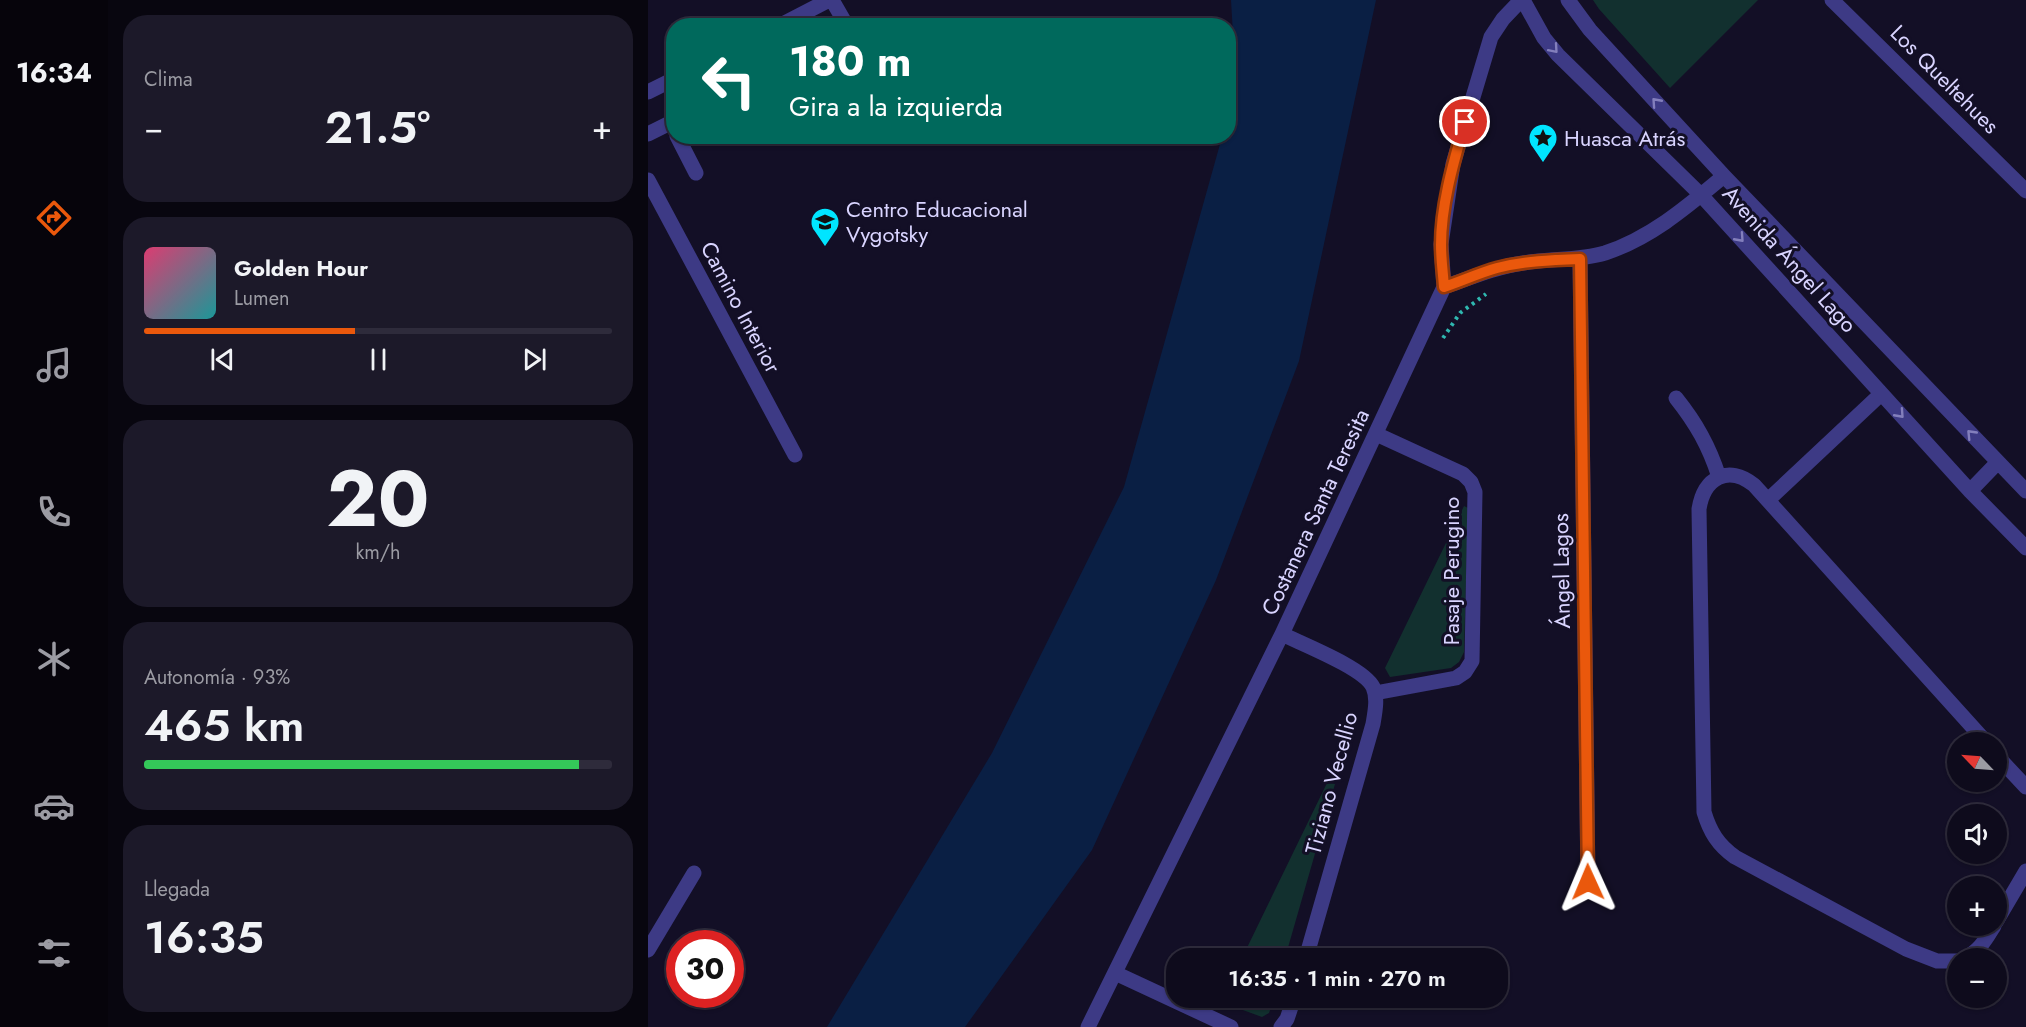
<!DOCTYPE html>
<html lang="es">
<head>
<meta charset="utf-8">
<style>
  body { margin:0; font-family:Jost,sans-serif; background:#1c1929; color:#f1f3f6; height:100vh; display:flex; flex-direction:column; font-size:22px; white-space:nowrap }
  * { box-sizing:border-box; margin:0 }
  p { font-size:20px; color:#9b9ba3 }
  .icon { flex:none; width:33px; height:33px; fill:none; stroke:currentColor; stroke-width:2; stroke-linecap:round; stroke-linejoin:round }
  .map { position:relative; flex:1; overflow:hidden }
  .side { display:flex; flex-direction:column; gap:15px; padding:15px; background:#08060f; width:540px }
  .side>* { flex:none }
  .hud { position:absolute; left:18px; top:18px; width:570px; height:126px; border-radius:24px; box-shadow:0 2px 4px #0004,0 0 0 2px #2e2b3b; background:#00695c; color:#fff; overflow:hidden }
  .needle { width:39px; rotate:295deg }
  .buttons { position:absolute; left:1299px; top:732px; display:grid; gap:12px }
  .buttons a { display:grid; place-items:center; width:60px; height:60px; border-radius:50%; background:#0e0b1c; box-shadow:0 2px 4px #0004,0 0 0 2px #2e2b3b; font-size:30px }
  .speed { position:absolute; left:18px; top:930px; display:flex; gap:12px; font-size:30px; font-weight:700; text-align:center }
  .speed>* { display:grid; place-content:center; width:78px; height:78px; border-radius:50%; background:#0e0b1c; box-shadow:0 2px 4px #0004,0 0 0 2px #2e2b3b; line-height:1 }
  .speed .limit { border:9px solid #d22; background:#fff; color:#111 }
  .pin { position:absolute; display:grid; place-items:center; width:51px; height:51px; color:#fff; margin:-26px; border:3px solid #fff; border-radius:50%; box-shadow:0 2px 6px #0007 }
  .me { position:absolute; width:66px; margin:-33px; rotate:359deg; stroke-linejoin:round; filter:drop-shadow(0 0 4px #0008) }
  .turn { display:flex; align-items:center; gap:21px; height:126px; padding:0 24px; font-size:27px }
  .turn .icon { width:78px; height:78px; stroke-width:2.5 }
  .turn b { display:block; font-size:42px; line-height:51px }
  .big { font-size:45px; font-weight:600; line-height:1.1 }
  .side .widget { flex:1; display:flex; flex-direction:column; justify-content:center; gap:9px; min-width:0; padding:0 21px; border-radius:24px; background:#1c1929 }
  .side .dial { align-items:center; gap:0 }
  .dial b { font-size:78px; line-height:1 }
  .song { display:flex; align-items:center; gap:18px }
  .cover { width:72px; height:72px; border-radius:9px; background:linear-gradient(135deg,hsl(340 70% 55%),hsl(180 70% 35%)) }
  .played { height:6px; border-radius:3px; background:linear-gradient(90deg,#ea580c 45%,#2e2b3b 45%) }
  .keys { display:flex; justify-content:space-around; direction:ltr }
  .heat { display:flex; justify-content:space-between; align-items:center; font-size:33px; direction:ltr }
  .charge { height:9px; border-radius:4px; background:linear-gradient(90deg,#34c759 93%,#2e2b3b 0) }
  .trip { position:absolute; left:518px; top:948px; width:342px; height:60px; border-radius:24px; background:#0e0b1c; box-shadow:0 2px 4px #0004,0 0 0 2px #2e2b3b; font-weight:600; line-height:60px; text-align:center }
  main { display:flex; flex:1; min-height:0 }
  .menu { display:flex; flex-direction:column; width:108px; justify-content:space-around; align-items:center; background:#06040b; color:#9b9ba3 }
  .menu .icon { width:42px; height:42px }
  .menu .active { color:#ea580c }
  .menu b { font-size:27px; color:#f1f3f6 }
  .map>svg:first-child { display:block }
</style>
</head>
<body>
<main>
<nav class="menu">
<b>16:34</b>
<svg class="icon active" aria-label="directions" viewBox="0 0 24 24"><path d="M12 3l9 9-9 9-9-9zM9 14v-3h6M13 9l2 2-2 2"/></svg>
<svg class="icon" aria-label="music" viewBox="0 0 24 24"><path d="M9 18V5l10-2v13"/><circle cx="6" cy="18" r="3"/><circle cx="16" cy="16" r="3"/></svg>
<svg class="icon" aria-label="phone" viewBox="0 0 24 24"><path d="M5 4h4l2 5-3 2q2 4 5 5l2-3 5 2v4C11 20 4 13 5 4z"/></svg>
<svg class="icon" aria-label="climate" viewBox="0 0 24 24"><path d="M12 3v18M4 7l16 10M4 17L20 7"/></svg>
<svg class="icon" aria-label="car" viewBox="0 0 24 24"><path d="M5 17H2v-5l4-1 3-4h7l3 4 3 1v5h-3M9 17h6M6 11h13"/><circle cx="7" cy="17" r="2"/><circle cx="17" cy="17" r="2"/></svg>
<svg class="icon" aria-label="filters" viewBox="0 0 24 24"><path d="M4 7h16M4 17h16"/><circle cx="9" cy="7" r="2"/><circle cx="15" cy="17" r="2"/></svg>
</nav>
<section class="side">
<div class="widget"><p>Clima</p>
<div class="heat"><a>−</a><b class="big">21.5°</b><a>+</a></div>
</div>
<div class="widget">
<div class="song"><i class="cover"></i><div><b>Golden Hour</b><p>Lumen</p></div></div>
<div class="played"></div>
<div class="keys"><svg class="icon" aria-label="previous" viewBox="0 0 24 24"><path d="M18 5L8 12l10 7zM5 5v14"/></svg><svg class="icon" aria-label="pause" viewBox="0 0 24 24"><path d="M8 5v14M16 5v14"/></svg><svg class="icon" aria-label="next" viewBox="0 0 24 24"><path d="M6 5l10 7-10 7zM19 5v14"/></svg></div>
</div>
<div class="widget dial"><b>20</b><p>km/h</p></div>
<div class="widget"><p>Autonomía · 93%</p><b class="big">465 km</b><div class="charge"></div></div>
<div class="widget"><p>Llegada</p><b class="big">16:35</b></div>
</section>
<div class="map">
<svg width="1378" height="1027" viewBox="0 0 1378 1027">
  <rect width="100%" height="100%" fill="#130f26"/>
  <path fill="#12302f" d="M945,0H1110L1022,88L951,9Z
    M816,506L820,508L816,652L811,662L803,668L742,677L737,668Z
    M679,783L687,784L637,958H594Z
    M575,998H626L621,1013L614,1017L573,1002Z"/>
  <path fill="#0a1f44" d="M583,0H728L651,361L568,580L444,850L317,1027H179L344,753L476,487L574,137L580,136L581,113L588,85Z"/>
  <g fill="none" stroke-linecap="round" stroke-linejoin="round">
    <path stroke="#2fb8b0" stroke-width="4" stroke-dasharray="3 4.5" stroke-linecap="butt" d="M795,338L812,313L838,294"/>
    <path stroke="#3d3a85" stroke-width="15" d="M184,0L199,26
      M875,0L896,38L910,55L1053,195L1322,491L1378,548
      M920,0L942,30L1076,176L1378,491
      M1184,0L1378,191
      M131,26L181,0
      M0,92L26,79
      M0,134L26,121
      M29,136L48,173
      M0,180L147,455
      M932,259L940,882
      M796,287C822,278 848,267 875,263C903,258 930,261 957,253C1003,238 1040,206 1076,176
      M1028,398C1048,423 1061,446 1071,477
      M1322,491L1350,462
      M1120,500L1233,394
      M634,634C654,644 716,668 725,687C730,698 727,712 725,724L658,958
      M727,693L808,678L817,672L824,661L827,492L823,482L815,474L728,434
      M1348,755L1378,787
      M1348,922L1378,871
      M0,950L46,873
      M1316,958C1331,952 1338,939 1346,926
      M1310,961H1289L1258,949L1087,857C1070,845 1062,832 1056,812L1051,509C1056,478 1080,464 1106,485L1338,742
      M467,973L583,1027
      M440,1027L634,634L796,287L793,244L805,164L843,37L855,19L873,0
      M633,1027L639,1019L646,998"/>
  </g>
  <defs><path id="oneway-chevron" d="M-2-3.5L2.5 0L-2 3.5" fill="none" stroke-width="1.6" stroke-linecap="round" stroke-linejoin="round" transform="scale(1.5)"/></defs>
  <g stroke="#837fbc">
    <use href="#oneway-chevron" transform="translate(906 49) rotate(49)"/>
    <use href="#oneway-chevron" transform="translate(1008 102) rotate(-132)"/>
    <use href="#oneway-chevron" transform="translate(1092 238) rotate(48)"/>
    <use href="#oneway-chevron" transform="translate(1252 414) rotate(48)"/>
    <use href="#oneway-chevron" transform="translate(1323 434) rotate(-134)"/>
  </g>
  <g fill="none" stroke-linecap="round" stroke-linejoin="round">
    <g stroke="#983908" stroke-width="15">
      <path id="route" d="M817,122C806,161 793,204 793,245C793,259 795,273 796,287C814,281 831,273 849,268C876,261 904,260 932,259L940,882"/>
    </g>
    <use href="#route" stroke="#ea580c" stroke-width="10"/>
  </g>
  <defs>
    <g id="sight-pin" transform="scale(1.5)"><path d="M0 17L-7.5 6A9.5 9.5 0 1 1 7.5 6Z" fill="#00e5ff" stroke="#130f26"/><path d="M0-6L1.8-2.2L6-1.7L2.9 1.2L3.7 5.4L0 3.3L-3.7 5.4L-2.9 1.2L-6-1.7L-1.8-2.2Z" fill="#111"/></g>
    <g id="school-pin" transform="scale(1.5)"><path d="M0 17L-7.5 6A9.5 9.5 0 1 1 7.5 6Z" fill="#00e5ff" stroke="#130f26"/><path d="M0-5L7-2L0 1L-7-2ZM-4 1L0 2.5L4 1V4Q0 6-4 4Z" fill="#111"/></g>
  </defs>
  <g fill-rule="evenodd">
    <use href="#sight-pin" x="895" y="138"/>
    <use href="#school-pin" x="177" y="222"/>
  </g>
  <g text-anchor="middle" stroke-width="6" stroke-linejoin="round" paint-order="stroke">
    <g font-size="22" fill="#d9d4ff" stroke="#130f26">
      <text transform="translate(1297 79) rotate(45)" y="8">Los Queltehues</text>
      <text transform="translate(1142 259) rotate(48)" y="8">Avenida Ángel Lago</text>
      <text transform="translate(93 307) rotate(62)" y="8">Camino Interior</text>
      <text transform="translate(667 512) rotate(-65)" y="8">Costanera Santa Teresita</text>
      <text transform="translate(803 571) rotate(-90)" y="8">Pasaje Perugino</text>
      <text transform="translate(913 571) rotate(-91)" y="8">Ángel Lagos</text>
      <text transform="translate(683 783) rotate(-75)" y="8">Tiziano Vecellio</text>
    </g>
    <g font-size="22" fill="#d9d4ff" stroke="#130f26" text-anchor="start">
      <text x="916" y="146">Huasca Atrás</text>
      <text x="198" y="217">Centro Educacional<tspan x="198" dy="25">Vygotsky</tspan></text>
    </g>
  </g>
</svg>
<div class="buttons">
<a><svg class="needle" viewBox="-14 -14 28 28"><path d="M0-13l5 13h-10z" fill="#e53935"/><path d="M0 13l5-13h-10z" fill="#9b9ba3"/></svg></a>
<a><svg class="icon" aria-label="sound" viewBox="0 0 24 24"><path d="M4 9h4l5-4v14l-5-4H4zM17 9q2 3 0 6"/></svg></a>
<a>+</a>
<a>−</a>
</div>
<div class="speed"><div class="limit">30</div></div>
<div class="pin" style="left:817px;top:122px;background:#d93025"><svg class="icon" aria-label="arrive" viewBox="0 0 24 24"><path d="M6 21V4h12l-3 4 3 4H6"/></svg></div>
<svg class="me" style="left:940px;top:882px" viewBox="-20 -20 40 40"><path d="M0-17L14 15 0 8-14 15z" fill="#ea580c" stroke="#fff" stroke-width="4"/></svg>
<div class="trip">16:35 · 1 min · 270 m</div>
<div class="hud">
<div class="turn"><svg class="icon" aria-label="left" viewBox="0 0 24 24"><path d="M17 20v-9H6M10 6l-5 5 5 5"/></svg><div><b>180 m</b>Gira a la izquierda</div></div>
</div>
</div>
</main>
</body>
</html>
